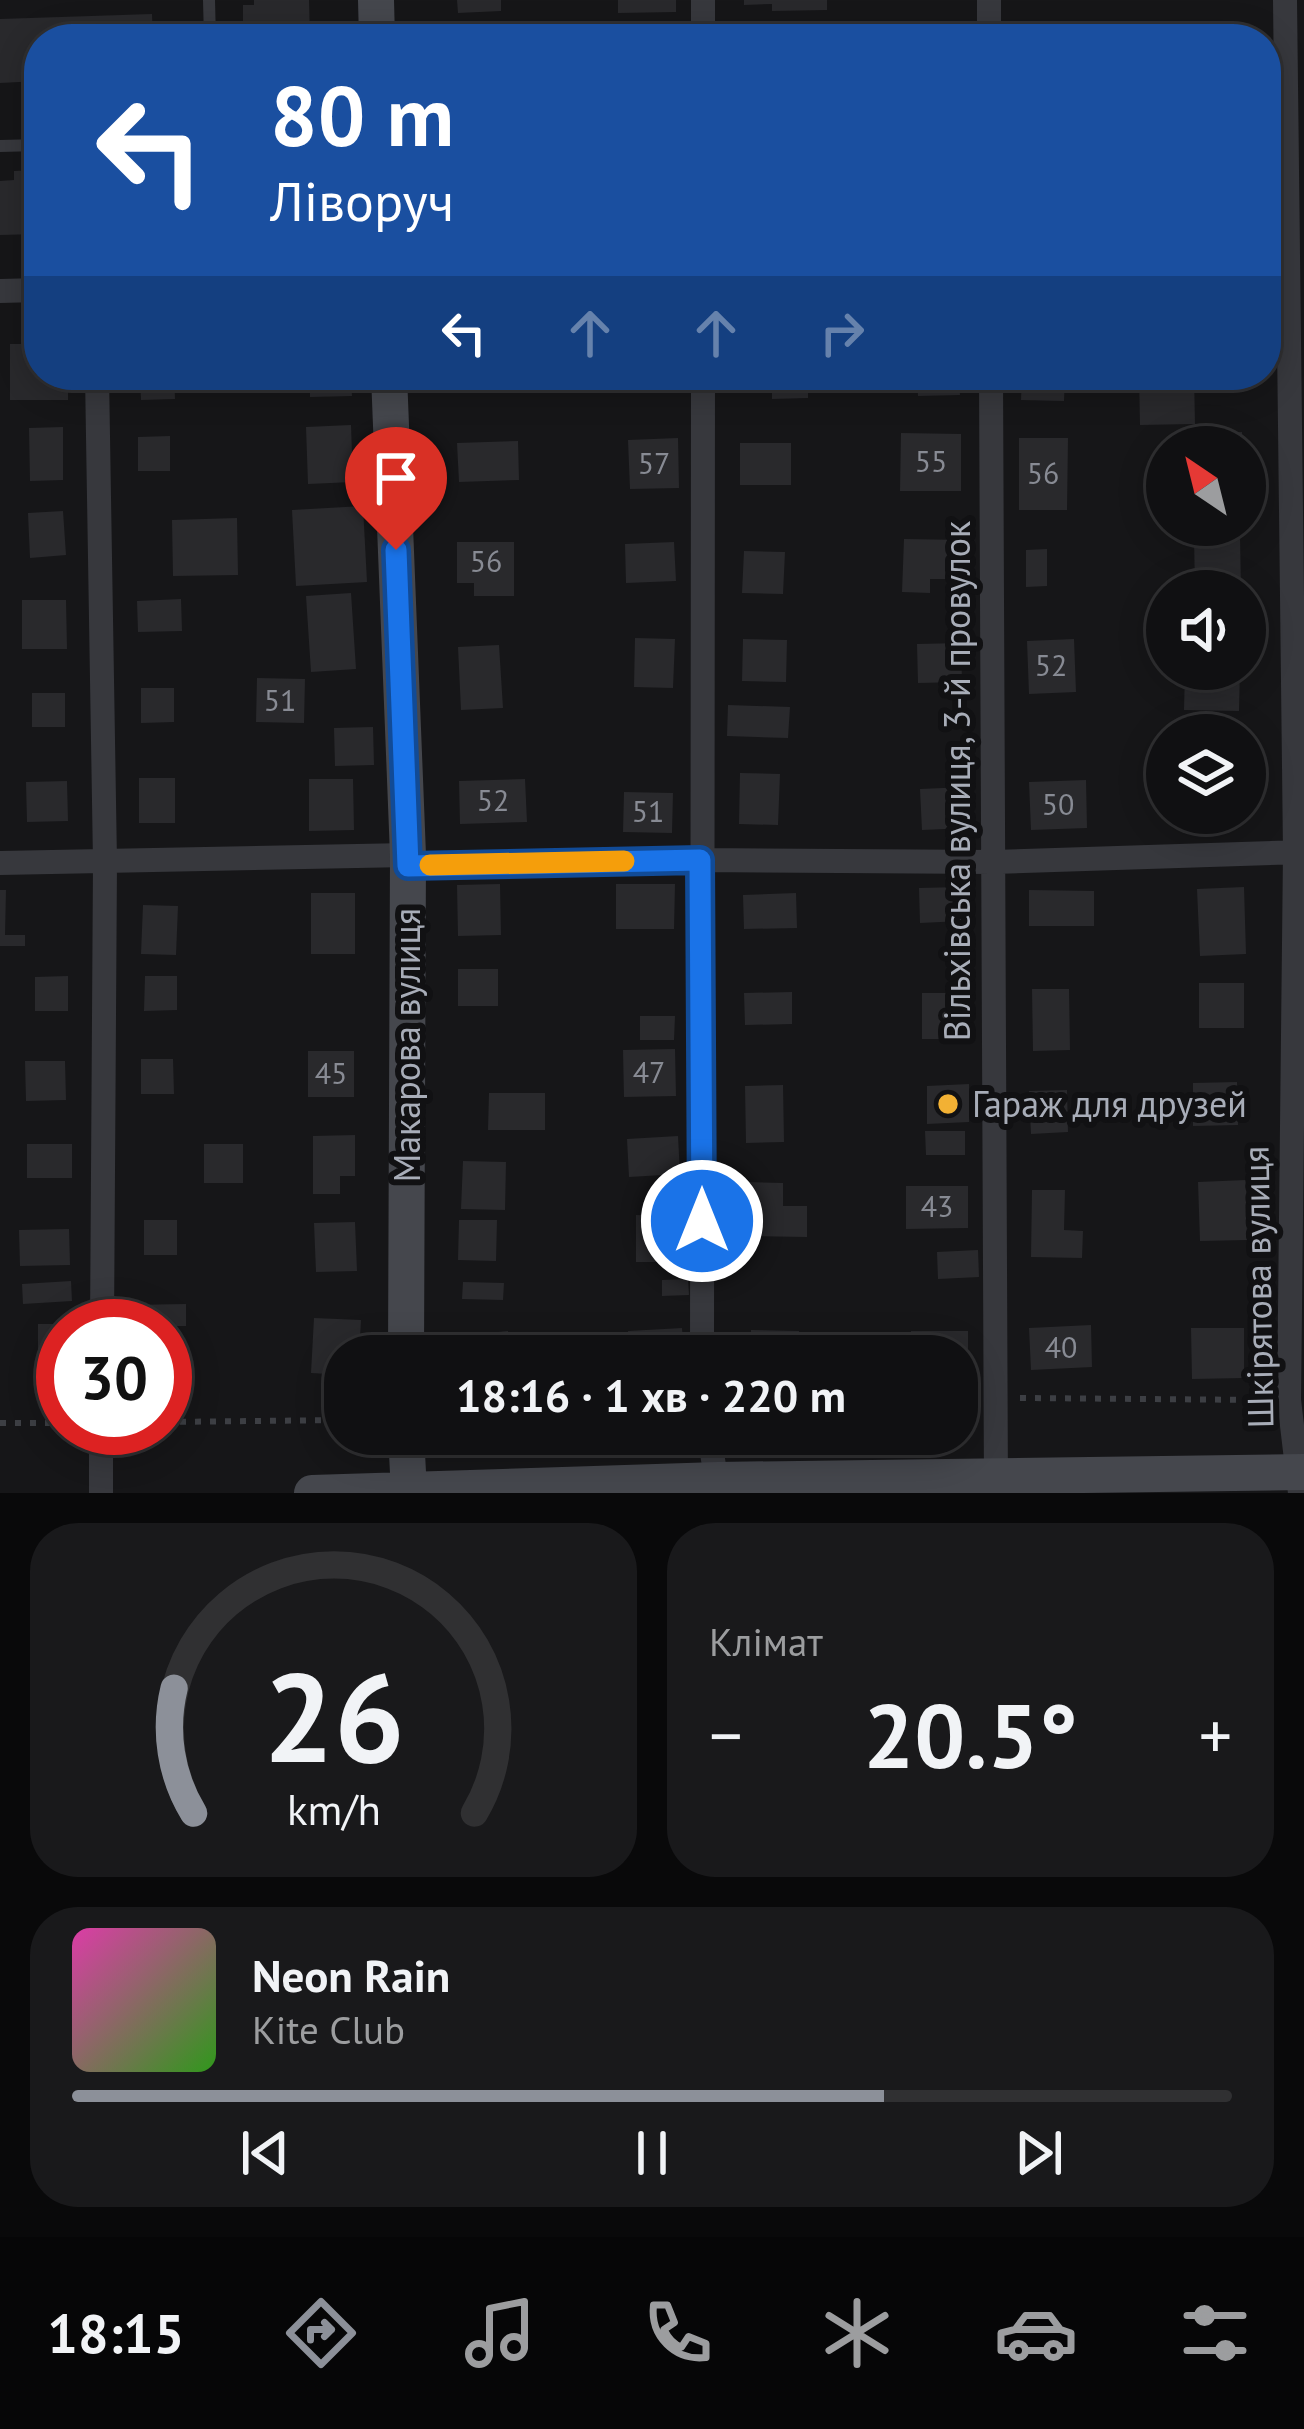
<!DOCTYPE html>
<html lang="uk">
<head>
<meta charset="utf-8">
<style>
  body { margin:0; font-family:"PT Sans",sans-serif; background:#19191b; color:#f1f3f6; height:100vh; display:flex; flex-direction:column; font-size:45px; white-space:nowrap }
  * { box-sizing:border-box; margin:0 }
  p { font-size:39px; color:#9c9d9f }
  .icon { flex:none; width:66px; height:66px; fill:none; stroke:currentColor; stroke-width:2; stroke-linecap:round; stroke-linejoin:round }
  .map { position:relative; height:1493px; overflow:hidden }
  .sheet { display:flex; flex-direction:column; gap:30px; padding:30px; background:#09090a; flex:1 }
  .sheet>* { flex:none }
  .top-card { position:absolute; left:24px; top:24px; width:1257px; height:366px; border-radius:48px; box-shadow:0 6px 30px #0003,0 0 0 3px #303032; background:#1a4fa0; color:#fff; overflow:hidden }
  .needle { width:78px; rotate:325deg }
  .fabs { position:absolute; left:1146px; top:426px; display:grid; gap:24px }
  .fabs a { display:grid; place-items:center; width:120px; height:120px; border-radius:50%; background:#101012; box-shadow:0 6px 30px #0003,0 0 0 3px #303032; font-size:60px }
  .speed { position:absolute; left:36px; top:1299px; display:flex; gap:24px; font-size:60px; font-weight:700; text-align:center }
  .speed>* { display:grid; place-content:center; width:156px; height:156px; border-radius:50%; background:#101012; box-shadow:0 6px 30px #0003,0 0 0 3px #303032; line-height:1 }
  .speed .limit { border:18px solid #d22; background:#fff; color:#111 }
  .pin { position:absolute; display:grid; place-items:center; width:102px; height:102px; color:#fff; margin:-123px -51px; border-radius:50% 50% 50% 0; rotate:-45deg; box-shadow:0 0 12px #0007 }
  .pin .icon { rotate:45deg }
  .me { position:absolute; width:132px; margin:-66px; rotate:0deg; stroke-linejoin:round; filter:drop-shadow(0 0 9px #0008) }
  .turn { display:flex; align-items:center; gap:42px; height:252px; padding:0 48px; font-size:54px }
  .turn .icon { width:156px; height:156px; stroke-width:2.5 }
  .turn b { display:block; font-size:84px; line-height:102px }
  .lanes { display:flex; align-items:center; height:114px; padding:0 48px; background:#0003; justify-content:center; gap:60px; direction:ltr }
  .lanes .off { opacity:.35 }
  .big { font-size:90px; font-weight:700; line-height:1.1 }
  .sheet .card { flex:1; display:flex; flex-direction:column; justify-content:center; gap:18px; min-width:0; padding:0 42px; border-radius:48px; background:#19191b }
  .sheet .dial { align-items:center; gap:0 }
  .dial svg { height:312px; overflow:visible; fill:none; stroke:#303032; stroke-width:7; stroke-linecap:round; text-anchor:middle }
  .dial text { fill:#f1f3f6; stroke:none }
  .song { display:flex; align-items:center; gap:36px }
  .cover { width:144px; height:144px; border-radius:18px; background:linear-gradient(135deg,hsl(320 70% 55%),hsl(110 70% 35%)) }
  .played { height:12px; border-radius:6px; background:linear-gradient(90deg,#8c9099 70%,#303032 70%) }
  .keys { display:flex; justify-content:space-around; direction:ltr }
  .heat { display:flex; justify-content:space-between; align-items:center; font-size:66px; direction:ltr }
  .sheet .tiles { flex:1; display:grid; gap:30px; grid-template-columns:1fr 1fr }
  .card:last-child { grid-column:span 2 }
  .trip { position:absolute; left:324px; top:1335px; width:654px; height:120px; border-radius:48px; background:#101012; box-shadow:0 6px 30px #0003,0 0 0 3px #303032; font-weight:700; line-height:120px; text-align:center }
  .dock { display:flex; height:192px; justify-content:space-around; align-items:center; background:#060607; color:#9c9d9f }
  .dock .icon { width:84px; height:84px }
  .dock .active { color:#8c9099 }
  .dock b { font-size:54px; color:#f1f3f6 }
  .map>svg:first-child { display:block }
</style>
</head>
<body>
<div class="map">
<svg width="1304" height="1493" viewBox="0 0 1304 1493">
  <rect width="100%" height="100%" fill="#161618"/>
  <path fill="#29292c" d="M254,0H309L310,39H243V5H254Z
    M457,0H501V11L458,13Z
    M618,0H676V12L618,13Z
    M744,0H827V10L772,11V4L744,5Z
    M152,14L153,39H39V81L0,83V19Z
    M39,170V234L0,235V181L14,180V171Z
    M10,344H39V375H68V400H10Z
    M140,375H174L175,399L141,400Z
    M310,375H351L352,396L310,397Z
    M459,375H516V391H459Z
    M619,375H672L673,385L619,388Z
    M745,375H808V398L772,399V381L745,382Z
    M917,375H959L960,395L918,396Z
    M1022,375H1065L1064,401L1021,400Z
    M1139,375H1194L1195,424L1140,425Z
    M351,425L353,482L308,484L306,427Z
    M63,427V480L30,481L29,428Z
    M1242,432L1243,447H1188V433Z
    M901,433L961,434V491H900Z
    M170,436V471H138V437Z
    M678,438L679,488L630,489L628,440Z
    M1019,438H1068L1067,510H1019Z
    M518,441L519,480L459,482L457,443Z
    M740,443H791V485H740Z
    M363,506L367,582L296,586L292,510Z
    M63,511L66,555L30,558L28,513Z
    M237,518L238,575L173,576L172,520Z
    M1240,535L1241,591H1195L1194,536Z
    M904,539L963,540L962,579H930V593L902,592Z
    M457,542H514V596H474V583H457Z
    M674,542L676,581L626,583L625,544Z
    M1047,549V586L1026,587V550Z
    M744,551L785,552L783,594L742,593Z
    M351,593L356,669L311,672L306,596Z
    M181,599L182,631L138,632L137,601Z
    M22,600H66L67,649H22Z
    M635,638L675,639L673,688L634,687Z
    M743,639L787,640L786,682L742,681Z
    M1074,639L1076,692L1029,694L1027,641Z
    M961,643L962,682L918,683L917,644Z
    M499,645L503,708L461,710L458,647Z
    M1185,669H1240L1239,711L1184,710Z
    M257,678L305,679L304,723L256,722Z
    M141,688H174V722L141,723Z
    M32,693H65V727H32Z
    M728,705L790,707L788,738L727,736Z
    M373,727L374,765L335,766L334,728Z
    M740,773L780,774L778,825L739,824Z
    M139,778H175V823H139Z
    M309,779H353L354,830L309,831Z
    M525,779L527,822L460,824L459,781Z
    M1086,780L1087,828L1031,830L1029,782Z
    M67,781L68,821L27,822L26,782Z
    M966,787L968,828L922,830L920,789Z
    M624,792L673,793L672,833L623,832Z
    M1203,813H1245V822L1203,823Z
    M500,884L501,935L458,936L457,885Z
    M616,884H675L674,929H616Z
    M960,887L962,921L920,923L919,888Z
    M1244,887L1246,954L1200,956L1197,889Z
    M0,890H6L5,935H25V946H0Z
    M1029,890L1094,891V926H1029Z
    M311,893H355V954H311Z
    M796,893L797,928L744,929L743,895Z
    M143,905L178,906L176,955L141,954Z
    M458,969H498V1006H458Z
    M68,976V1011H35V977Z
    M145,976H177V1010L144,1011Z
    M1199,983H1244V1028H1199Z
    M1032,989H1069L1070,1050L1033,1051Z
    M792,992V1024L745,1025L744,993Z
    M922,993H965V1039H922Z
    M640,1016H675L674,1040H640Z
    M675,1049L676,1096L624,1097L623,1050Z
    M308,1051H354V1097H308Z
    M141,1059H173L174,1094H141Z
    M25,1061H65L66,1100L26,1101Z
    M1237,1082L1238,1125L1193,1126V1083Z
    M969,1084V1122L927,1124V1086Z
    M783,1085L784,1142L746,1143L745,1086Z
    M1067,1090L1068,1132L1031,1134L1029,1091Z
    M489,1093H545V1130H488Z
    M925,1131H965V1155H926Z
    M355,1135V1176H340V1194H313V1136Z
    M678,1136L680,1174L629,1177L627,1139Z
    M27,1144H72V1178H27Z
    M204,1144H243V1183H204Z
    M463,1161L506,1162L505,1210L461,1209Z
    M1246,1180L1247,1240L1200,1241L1198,1182Z
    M746,1182L783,1183V1206H807V1237L746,1236Z
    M906,1186H968V1228L906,1229Z
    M1032,1190H1065L1064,1230L1083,1231L1082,1258L1031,1257Z
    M636,1215L679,1216L678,1262H636Z
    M144,1220H177V1255H144Z
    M459,1220H497L496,1261L458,1260Z
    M355,1222L357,1271L316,1272L314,1223Z
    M69,1229L70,1265L20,1266L19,1230Z
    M978,1250L979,1277L938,1279L937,1252Z
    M688,1279L689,1295L662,1296V1280Z
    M71,1281L72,1301L23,1304L22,1284Z
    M463,1282L504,1283L503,1300L462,1299Z
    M186,1304V1326H129V1305Z
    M314,1318L361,1320L359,1356H345V1375L311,1373Z
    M38,1324H63V1372H38Z
    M1091,1325L1092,1367L1031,1370L1029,1328Z
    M682,1328L684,1356H630L628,1331Z
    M1191,1328H1244V1378L1192,1379Z
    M751,1330L799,1331L798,1356H751Z
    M508,1331L511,1356H451L449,1337Z
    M911,1331H968V1375H957V1356H911Z"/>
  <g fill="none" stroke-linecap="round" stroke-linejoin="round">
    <path stroke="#3d3f44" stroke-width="6" stroke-dasharray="6 9" stroke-linecap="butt" d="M1020,1398L1264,1400
      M165,1422L345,1420
      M0,1423H63"/>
    <path stroke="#37383d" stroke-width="12" d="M209,0L210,39
      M0,146L39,145"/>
    <path stroke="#37383d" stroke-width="24" d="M989,0V39
      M1285,0L1295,852L1289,1400L1300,1493
      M703,39V0
      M0,291L39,290
      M97,375L105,862L102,1326
      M991,375L996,1489
      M0,863L408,855
      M408,866L700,860L993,862L1304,852
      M702,1356L703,375
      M101,1428V1493
      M709,1434L718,1491"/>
    <path stroke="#45474d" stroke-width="36" d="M376,0L377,39
      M389,375L408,855L406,1356
      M406,1434L409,1492
      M312,1493L718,1480L1304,1472"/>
  </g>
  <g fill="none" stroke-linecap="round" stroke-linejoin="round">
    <g stroke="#114b97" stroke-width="30">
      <path id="route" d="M396,550L408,866L700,860L702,1221"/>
    </g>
    <use href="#route" stroke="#1a73e8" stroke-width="21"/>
    <path stroke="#f59e0b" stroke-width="21" d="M430,865L624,861"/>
  </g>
  <circle fill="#f2b134" stroke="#111113" stroke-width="4.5" cx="948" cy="1104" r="12"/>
  <g text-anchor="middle" stroke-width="12" stroke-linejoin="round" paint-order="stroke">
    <g font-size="30" fill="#888b94">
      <text x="931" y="472">55</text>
      <text x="654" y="474">57</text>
      <text x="1043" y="484">56</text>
      <text x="486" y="572">56</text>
      <text x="1051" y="676">52</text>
      <text x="280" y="711">51</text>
      <text x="493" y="811">52</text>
      <text x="1058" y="815">50</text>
      <text x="648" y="822">51</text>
      <text x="649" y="1083">47</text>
      <text x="331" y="1084">45</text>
      <text x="937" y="1217">43</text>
      <text x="1061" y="1358">40</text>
    </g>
    <g font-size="36" fill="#a8adb8" stroke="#111113">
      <text transform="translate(957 781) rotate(-90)" y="13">Вільхівська вулиця, 3-й провулок</text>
      <text transform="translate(407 1045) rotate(-90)" y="13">Макарова вулиця</text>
      <text transform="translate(1258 1287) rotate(-91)" y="13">Шкірятова вулиця</text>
    </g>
    <g font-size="36" fill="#a8adb8" stroke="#111113" text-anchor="start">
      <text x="972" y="1117">Гараж для друзей</text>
    </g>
  </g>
</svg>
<div class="fabs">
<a><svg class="needle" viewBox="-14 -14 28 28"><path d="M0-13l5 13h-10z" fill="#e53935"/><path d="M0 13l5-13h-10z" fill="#9c9d9f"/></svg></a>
<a><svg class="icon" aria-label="sound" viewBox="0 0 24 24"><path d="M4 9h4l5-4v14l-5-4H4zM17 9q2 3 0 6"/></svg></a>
<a><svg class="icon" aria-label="layers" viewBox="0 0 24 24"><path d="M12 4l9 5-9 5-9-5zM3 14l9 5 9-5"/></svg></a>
</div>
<div class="speed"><div class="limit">30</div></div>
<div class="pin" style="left:396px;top:550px;background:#d93025"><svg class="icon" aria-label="arrive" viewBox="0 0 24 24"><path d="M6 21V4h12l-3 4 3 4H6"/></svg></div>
<svg class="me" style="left:702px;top:1221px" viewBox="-20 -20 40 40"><circle r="17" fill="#1a73e8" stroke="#fff" stroke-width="3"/><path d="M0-11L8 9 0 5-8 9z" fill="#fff"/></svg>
<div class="trip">18:16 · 1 хв · 220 m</div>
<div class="top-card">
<div class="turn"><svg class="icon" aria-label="left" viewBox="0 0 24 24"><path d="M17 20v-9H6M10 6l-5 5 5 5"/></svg><div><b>80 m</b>Ліворуч</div></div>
<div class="lanes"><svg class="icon" aria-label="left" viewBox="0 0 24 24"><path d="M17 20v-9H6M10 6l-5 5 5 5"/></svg><svg class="icon off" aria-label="ahead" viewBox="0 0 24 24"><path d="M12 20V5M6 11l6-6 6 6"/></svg><svg class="icon off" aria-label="ahead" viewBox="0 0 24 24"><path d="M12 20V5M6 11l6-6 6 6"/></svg><svg class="icon off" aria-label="right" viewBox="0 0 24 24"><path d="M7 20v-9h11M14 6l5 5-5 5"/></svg></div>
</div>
</div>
<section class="sheet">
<div class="tiles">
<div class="card dial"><svg viewBox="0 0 100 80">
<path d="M14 69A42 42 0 1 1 86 69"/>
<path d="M14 69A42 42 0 0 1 9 37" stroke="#8c9099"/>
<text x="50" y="56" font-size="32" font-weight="700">26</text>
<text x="50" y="72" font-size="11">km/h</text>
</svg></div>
<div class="card"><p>Клімат</p>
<div class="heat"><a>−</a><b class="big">20.5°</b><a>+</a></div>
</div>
<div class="card">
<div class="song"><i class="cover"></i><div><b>Neon Rain</b><p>Kite Club</p></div></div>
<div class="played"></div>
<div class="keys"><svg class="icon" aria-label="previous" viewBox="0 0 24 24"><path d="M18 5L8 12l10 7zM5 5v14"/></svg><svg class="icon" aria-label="pause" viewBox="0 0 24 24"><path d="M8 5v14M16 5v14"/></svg><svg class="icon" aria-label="next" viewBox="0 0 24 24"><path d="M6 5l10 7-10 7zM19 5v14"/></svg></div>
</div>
</div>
</section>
<nav class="dock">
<b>18:15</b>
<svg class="icon active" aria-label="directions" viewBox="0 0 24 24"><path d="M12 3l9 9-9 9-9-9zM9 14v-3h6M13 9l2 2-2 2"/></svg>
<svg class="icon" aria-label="music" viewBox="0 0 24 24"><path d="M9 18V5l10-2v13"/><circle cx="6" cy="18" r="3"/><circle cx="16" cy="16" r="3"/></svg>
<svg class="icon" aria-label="phone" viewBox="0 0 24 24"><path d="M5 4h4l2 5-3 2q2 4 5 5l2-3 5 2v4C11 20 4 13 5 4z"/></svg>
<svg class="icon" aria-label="climate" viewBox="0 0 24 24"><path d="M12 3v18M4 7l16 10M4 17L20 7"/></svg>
<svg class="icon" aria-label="car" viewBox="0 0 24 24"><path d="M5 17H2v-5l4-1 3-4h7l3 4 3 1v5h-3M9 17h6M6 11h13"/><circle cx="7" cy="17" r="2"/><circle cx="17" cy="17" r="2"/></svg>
<svg class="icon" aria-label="filters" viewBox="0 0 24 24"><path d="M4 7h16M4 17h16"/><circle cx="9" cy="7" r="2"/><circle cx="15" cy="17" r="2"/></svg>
</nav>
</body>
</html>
